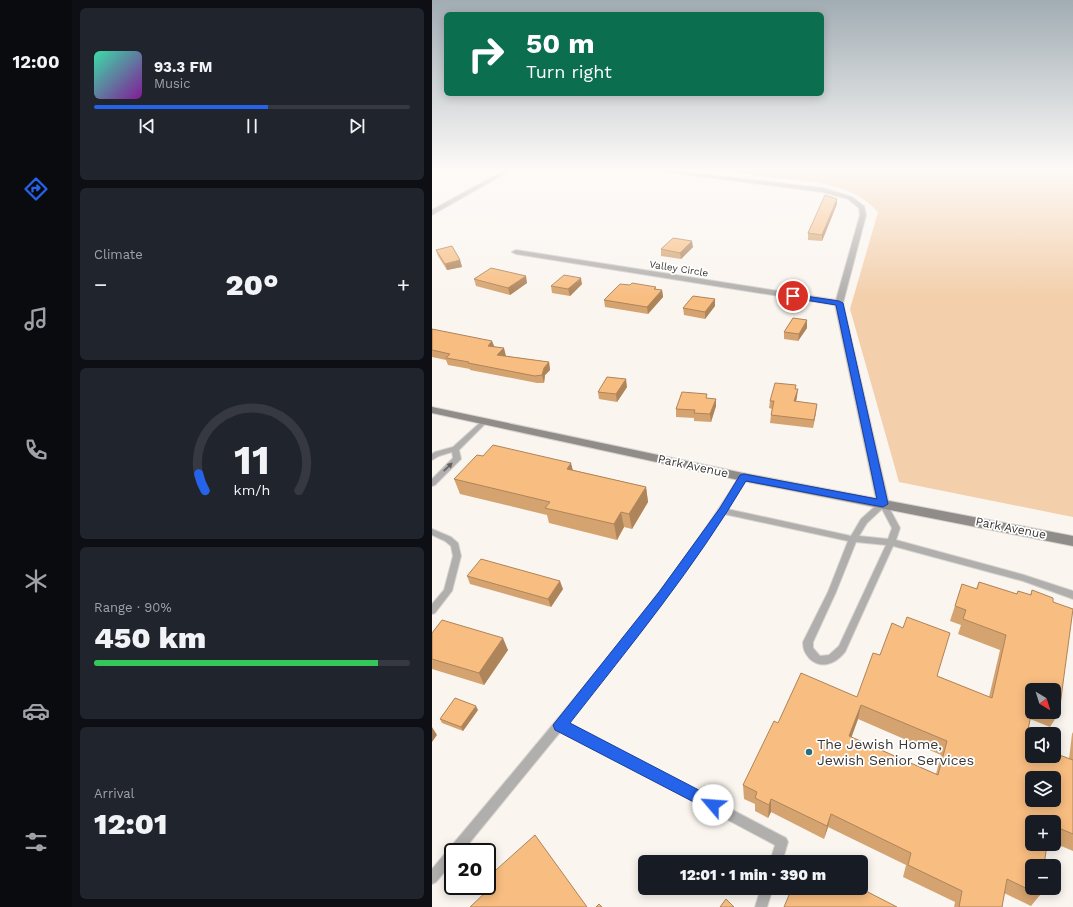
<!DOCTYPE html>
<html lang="en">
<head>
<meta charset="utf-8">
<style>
  body { margin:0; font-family:"Work Sans",sans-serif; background:#20242c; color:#f1f3f6; height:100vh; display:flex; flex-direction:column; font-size:15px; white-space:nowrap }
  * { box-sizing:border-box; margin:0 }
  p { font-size:13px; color:#9ea1a6 }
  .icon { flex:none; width:22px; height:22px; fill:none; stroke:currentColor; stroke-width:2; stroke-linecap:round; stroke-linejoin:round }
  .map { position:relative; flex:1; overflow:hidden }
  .drawer { display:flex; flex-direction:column; gap:8px; padding:8px; background:#0d0f14; width:360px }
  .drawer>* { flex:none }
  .hud { position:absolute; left:12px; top:12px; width:380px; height:84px; border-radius:6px; box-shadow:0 2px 10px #0003; background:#0b6e4f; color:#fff; overflow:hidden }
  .needle { width:26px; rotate:142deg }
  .controls { position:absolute; left:593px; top:683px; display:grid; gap:8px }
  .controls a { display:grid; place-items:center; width:36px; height:36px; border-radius:6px; background:#171b24; box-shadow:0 2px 10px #0003; font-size:20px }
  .speed { position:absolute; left:12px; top:843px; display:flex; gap:8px; font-size:20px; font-weight:700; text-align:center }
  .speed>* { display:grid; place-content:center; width:52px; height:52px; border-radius:50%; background:#171b24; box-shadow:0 2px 10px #0003; line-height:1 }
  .speed .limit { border:2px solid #111; border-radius:6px; background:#fff; color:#111 }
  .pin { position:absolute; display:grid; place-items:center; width:34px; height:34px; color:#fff; margin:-17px; border:2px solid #fff; border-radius:50%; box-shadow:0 1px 4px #0007 }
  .me { position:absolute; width:44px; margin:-22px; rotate:297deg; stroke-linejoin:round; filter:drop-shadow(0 0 3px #0008) }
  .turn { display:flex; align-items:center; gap:14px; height:84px; padding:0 16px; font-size:18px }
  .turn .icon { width:52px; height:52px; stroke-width:2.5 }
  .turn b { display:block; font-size:28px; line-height:34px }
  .big { font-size:30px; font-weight:800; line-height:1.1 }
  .drawer .widget { flex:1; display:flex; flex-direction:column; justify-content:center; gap:6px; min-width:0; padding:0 14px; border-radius:6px; background:#20242c }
  .drawer .dial { align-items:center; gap:0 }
  .dial svg { height:104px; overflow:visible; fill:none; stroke:#363941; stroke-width:7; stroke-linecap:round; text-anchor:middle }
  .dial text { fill:#f1f3f6; stroke:none }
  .song { display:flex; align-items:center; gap:12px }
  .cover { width:48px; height:48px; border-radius:6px; background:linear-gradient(135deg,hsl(160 70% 55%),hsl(290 70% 35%)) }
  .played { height:4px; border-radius:2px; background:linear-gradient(90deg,#2563eb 55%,#363941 55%) }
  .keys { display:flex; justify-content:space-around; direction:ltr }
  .heat { display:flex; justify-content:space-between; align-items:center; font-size:22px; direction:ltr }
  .charge { height:6px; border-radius:3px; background:linear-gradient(90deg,#34c759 90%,#363941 0) }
  .trip { position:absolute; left:206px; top:855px; width:230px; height:40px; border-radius:6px; background:#171b24; box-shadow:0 2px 10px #0003; font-weight:800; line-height:40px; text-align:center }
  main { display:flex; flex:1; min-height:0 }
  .tabs { display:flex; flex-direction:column; width:72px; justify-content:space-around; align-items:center; background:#090b0e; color:#9ea1a6 }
  .tabs .icon { width:28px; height:28px }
  .tabs .selected { color:#2563eb }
  .tabs b { font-size:18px; color:#f1f3f6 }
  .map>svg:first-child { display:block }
</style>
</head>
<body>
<main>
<nav class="tabs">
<b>12:00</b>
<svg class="icon selected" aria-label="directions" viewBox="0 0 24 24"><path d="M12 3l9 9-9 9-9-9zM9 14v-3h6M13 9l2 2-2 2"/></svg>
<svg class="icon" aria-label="music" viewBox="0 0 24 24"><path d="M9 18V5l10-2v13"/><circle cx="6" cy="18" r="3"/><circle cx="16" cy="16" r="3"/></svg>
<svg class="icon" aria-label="phone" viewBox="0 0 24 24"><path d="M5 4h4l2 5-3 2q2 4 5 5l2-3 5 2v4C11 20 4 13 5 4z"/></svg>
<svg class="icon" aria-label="climate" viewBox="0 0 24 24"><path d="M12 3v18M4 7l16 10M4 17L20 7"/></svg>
<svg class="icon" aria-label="car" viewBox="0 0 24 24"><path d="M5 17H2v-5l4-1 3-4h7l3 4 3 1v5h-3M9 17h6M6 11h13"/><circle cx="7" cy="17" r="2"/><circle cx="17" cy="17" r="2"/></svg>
<svg class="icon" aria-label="filters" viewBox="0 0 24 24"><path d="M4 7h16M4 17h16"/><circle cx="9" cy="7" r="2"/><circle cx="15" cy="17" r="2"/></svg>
</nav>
<section class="drawer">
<div class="widget">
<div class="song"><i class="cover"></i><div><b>93.3 FM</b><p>Music</p></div></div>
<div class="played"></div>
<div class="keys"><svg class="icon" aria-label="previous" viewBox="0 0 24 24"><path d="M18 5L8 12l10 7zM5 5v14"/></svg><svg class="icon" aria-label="pause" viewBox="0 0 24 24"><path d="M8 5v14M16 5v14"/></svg><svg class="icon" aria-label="next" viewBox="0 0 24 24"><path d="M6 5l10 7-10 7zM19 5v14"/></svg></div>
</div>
<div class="widget"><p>Climate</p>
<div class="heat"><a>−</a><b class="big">20°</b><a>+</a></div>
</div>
<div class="widget dial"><svg viewBox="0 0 100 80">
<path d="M14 69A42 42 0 1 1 86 69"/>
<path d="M14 69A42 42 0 0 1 9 56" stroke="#2563eb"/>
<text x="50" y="56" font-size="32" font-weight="700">11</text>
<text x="50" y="72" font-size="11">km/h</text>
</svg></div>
<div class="widget"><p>Range · 90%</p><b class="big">450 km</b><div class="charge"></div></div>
<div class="widget"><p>Arrival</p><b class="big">12:01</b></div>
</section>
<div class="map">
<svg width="641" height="907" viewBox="0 0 641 907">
  <rect width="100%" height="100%" fill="#faf5ef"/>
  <path fill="#f3cfab" d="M277,170H641V517L467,482L418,309L446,212C421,183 380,182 344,178C322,175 300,172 277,170Z"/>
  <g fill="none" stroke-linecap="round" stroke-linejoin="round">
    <g stroke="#d7d3ce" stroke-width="2">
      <path id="service" d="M53,419L56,421L27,450L29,459L3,485L0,486V479L21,458L20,452L7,456L0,460V454L3,452L21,447L51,420Z
        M308,475H311L315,477L295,509L419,536L429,519L448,502H454L468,528L464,540L592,575L641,591V599L591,581L461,546L413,652C404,663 390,670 378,659C373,653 371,650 371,642L396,592L416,541L292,514C245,587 190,655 135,723L354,838L356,842L350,862H338L343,845L129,731L30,852H21V862L4,882L0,884V869C58,800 116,731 173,661C221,601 268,541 308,475ZM450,509L460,528L456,539L427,536L435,523ZM424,542L454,545L407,646L397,655L388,656L381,648V642L404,592Z
        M0,529L19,537L26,543L29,556L20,591L3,613L0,614V604L12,590L21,556L19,546L13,541L0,535Z
        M329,888H341L335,907H323Z"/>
    </g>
    <g stroke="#d7d3ce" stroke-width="2">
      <path id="minor" d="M73,170H79L0,215V210Z
        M219,170H233L391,188L420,197L432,206L434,215L411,303L457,504L455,507H447L445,504L403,305L84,254L80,252L84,250L404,300L428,215L427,208L416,199L390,192Z"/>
    </g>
    <g stroke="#d7d3ce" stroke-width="2">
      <path id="secondary" d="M0,407L311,473L641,536V546L311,481L0,413Z"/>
    </g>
    <use href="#service" fill="#b1afad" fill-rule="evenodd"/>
    <use href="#minor" fill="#b1afad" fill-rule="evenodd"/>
    <use href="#secondary" fill="#908c89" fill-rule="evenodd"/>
  </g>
  <path fill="#d5a36f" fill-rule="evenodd" d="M405,199V204L390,241L376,240V233Z
    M261,247L249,259L229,256V249Z
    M4,250L28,260L30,267L15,270L6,256Z
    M42,279L95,283L78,295L44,286Z
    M150,284L138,296L120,293L119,286Z
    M198,285L224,287V289L230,290L231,297L216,314L173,307L172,300Z
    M283,306L273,319L252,315L251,308Z
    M375,328L366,341L352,339V332Z
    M0,329L62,347L74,356L117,362L118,370L113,375L112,383H105L38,370V369L16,365L14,360L0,357Z
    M195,387L185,402L167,399L166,392Z
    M364,389L365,397L364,401L384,412L381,428L338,423L339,415L340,409L337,408L338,401Z
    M275,398L284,399V406L279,422L262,421V418L244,417V409Z
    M141,470L214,487L216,502L200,529L192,527L185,540L117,523L115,515L28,494L22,479Z
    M35,576L131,589L119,607L38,584Z
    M547,582L584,594L586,591L598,595L600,590L621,602L627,713L618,727L598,719L594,741L637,759L640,734L641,732V851L622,843V822H600L608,895L599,906L572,893L570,907H522L523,902L471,877L474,865L396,827L392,839L339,812L336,818L323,811V804L312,799L311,785L346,723L425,697L505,676L557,697L568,650L526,634L529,625L518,621L530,584L544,589ZM600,690H622V712H600ZM426,719L509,755L504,774L419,737Z
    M0,633L76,650L52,685L0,669Z
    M46,710L31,731L10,723L8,719Z"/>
  <path fill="#ae845a" d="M405,199V204L390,241V235Z
    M260,241L261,247L249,259L248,253Z
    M28,260L30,267L15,270L13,264Z
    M94,276L95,283L78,295L76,288Z
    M149,278L150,284L138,296L136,289Z
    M230,290L231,297L216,314L215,307Z
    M283,299V306L273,319V312Z
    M375,320V328L366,341L367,334Z
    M60,341L63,348L56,346Z
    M72,348L74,356L67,362L65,355Z
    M117,362L118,370L113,375L112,383L110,375L112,368Z
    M194,379L195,387L185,402L184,394Z
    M366,389L365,397L362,409V401Z
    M284,399V406L279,422L278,414Z
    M385,404L384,412L381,428L382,420Z
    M139,463L143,478L135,469Z
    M214,487L216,502L200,529L197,514Z
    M189,512L192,527L185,540L182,524Z
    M128,581L131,589L119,607L116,599Z
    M71,638L76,650L52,685L47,673Z
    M429,705L426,719L415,750L417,736Z
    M44,706L46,710L31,731L29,727Z
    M0,727L5,735L0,742Z
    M339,799V812L336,818L337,805Z
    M399,814L396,827L392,839L395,826Z"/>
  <path fill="#f8bd81" stroke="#ae845a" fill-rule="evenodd" d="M393,195L405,199L390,235L376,233Z
    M241,238L260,241L248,253L229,249Z
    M20,246L28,260L13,264L4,250Z
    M59,268L94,276L76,288L42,279Z
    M132,275L149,278L136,289L119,286Z
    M200,283L224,287L222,289L230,290L215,307L172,300L188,284L198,285Z
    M261,296L283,299L273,312L251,308Z
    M361,318L375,320L367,334L352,332Z
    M0,329L60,341L56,346L72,348L65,355L117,362L112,368L110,375L103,376L36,363L37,362L14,358L18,354L0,350Z
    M175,377L194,379L184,394L166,392Z
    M343,383L364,385L363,389H366L362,401L385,404L382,420L339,415L342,401H338Z
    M250,392L275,394L274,398L284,399L278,414L262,413L263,410L244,409Z
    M61,445L139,463L135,469L214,487L197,514L189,512L182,524L113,508L118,502L22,479L45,455L51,456Z
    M49,559L128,581L116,599L35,576Z
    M547,582L585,594L586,591L599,595L600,590L621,598V602L641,609L627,713L622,711V690H600V709L594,741L600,744V756H622V753L641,760V834L622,826V822H600V844H615L612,866H600V888H609L608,895L575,879L570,907H527L530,891L476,865L479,853L399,814L395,826L339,799L337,805L323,798L325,792L311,785L342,721L346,723L369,673L425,697L441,653L448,655L460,623L471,628L475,617L518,633L505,676L560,698L574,635L531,619L534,610L523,606L530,584L545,589ZM429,705L515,741L506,775L417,736ZM600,778H622V800H600Z
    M10,620L71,638L47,673L0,659V633Z
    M23,698L44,706L29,727L8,719Z
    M103,835L155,907H38L54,892L50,886H55V878Z
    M360,888H428L465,907H352Z
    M294,899L302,907H288Z
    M167,904L170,907H164Z"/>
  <defs><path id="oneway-solid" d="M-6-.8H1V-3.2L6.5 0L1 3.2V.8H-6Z"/></defs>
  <use fill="#63615f" href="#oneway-solid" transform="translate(16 467) rotate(-44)"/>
  <linearGradient id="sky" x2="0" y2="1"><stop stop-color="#a1acb3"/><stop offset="0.57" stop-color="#fdfaf8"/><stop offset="1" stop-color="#fdfaf8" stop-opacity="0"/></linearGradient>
  <rect width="641" height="297" fill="url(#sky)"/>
  <path fill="#2563eb" stroke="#184099" d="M359,294L407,301L411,303L456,504L451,507L314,481C263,567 199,645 138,723L286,800L288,805L286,810L281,812L123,730L121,725L227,592L288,508L308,475L312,474L445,499L404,305L361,298L359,297Z"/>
  <circle fill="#296e7e" stroke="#fff" stroke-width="1.5" cx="377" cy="752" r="4"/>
  <g text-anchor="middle" stroke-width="3.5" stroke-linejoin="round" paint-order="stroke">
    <g font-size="10" fill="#393735" stroke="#fff">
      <text transform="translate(247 268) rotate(9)" y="4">Valley Circle</text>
    </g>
    <g font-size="12" fill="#393735" stroke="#fff">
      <text transform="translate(261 466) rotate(12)" y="4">Park Avenue</text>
      <text transform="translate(579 528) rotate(11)" y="4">Park Avenue</text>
    </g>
    <g font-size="14" fill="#393735" stroke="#fff" text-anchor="start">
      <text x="385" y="749">The Jewish Home,<tspan x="385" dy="16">Jewish Senior Services</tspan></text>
    </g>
  </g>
</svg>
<div class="controls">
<a><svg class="needle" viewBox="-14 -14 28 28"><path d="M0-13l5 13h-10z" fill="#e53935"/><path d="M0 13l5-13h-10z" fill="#9ea1a6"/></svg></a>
<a><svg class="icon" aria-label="sound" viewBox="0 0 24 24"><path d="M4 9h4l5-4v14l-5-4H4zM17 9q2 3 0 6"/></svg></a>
<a><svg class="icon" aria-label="layers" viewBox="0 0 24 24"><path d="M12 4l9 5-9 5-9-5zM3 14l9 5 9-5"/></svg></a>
<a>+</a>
<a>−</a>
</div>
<div class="speed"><div class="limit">20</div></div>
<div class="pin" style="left:361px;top:296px;background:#d93025"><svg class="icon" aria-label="arrive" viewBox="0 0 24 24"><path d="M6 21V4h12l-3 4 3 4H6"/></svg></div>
<svg class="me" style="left:281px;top:805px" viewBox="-20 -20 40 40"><circle r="19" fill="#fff"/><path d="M0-13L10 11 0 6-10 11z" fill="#2563eb"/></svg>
<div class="trip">12:01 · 1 min · 390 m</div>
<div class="hud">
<div class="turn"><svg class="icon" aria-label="right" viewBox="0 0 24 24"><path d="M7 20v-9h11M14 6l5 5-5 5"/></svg><div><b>50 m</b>Turn right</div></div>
</div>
</div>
</main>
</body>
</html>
